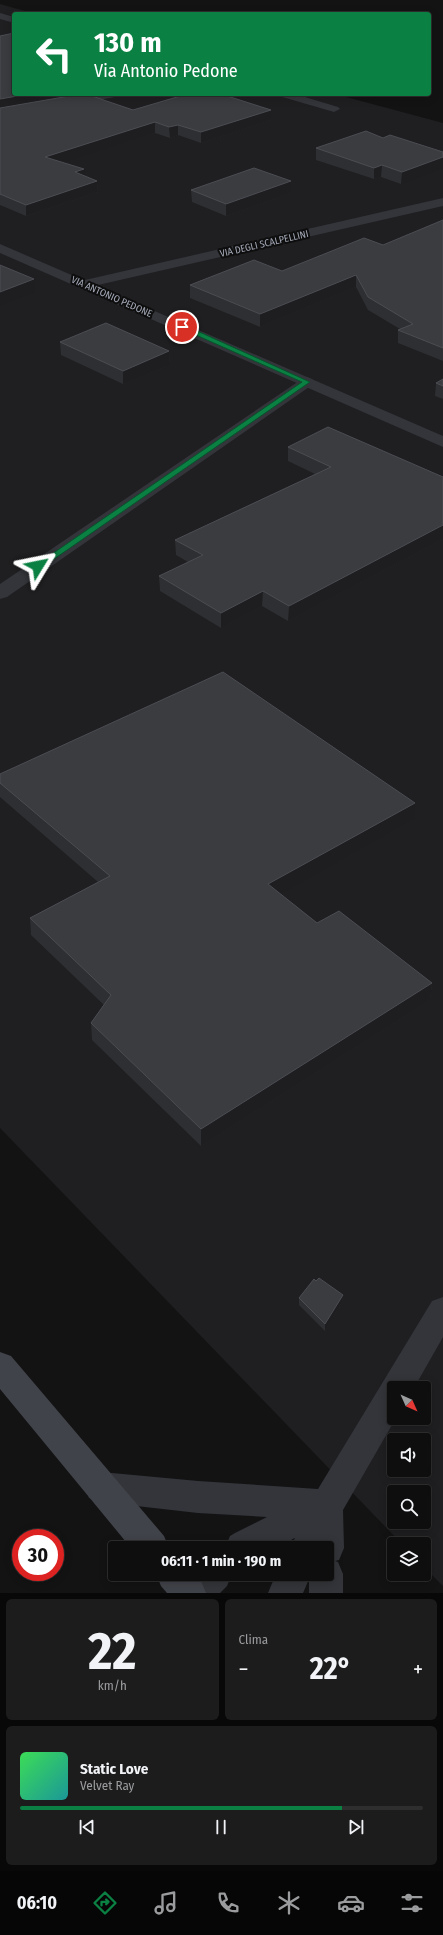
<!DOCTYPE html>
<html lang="it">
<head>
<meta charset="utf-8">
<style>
  body { margin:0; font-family:"Fira Sans Condensed",sans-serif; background:#1c1c1d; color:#f1f3f6; height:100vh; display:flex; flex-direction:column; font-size:15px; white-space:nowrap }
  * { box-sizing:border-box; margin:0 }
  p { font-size:13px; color:#9b9c9e }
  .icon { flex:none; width:22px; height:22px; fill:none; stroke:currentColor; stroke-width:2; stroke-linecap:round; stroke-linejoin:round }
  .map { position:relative; height:1593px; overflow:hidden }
  .panel { display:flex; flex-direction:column; gap:6px; padding:6px; background:#080808; flex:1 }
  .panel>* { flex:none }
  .hud { position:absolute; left:12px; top:12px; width:419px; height:84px; border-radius:4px; box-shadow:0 2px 10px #0003,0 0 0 1px #2e2e2f; background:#0b8043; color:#fff; overflow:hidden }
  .needle { width:26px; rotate:135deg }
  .buttons { position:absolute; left:387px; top:1381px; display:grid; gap:8px }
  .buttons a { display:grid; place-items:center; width:44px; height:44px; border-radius:4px; background:#0e0e0f; box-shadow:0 2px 10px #0003,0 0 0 1px #2e2e2f; font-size:20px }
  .speed { position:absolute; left:12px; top:1529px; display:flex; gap:8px; font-size:20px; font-weight:700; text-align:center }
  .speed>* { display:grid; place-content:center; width:52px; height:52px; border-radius:50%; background:#0e0e0f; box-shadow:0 2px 10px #0003,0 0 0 1px #2e2e2f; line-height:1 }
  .speed .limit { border:6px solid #d22; background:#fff; color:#111 }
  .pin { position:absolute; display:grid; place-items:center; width:34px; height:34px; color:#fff; margin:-17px; border:2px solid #fff; border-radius:50%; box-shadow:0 1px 4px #0007 }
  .me { position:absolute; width:44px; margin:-22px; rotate:55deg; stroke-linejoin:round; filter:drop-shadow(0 0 3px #0008) }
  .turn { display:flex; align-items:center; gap:14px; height:84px; padding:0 16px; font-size:18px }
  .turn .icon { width:52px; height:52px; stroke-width:2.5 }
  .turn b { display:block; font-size:28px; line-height:34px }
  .big { font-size:30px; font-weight:700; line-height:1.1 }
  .panel .tile { flex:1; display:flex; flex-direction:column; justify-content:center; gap:6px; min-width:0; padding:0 14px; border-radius:6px; background:#1c1c1d }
  .panel .dial { align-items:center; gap:0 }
  .dial b { font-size:52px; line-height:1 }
  .song { display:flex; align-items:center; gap:12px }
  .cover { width:48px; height:48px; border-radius:6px; background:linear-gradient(135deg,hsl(130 70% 55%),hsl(180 70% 35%)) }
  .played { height:4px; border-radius:2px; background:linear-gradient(90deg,#0b8043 80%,#2e2e2f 80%) }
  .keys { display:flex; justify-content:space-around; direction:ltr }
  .heat { display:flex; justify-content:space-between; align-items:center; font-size:22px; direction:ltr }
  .panel .tiles { flex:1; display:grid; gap:6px; grid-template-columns:1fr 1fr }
  .tile:last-child { grid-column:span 2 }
  .trip { position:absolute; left:108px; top:1541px; width:226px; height:40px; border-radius:4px; background:#0e0e0f; box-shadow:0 2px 10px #0003,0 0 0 1px #2e2e2f; font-weight:700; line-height:40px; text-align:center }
  .tabs { display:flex; height:64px; justify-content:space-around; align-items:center; background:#060606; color:#9b9c9e }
  .tabs .icon { width:28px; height:28px }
  .tabs .on { color:#0b8043 }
  .tabs b { font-size:18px; color:#f1f3f6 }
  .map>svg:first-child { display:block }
</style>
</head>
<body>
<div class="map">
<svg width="443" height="1593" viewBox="0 0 443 1593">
  <rect width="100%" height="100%" fill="#131314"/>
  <path fill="#1f1f21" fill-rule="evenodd" d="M0,4L36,14H14V94H335L443,123V1586L424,1567V1544H402L0,1128ZM394,1388H424V1418H394ZM394,1440H424V1470H394ZM394,1492H424V1522H394Z"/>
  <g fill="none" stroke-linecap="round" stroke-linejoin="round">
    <path fill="#33353a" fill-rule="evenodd" d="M0,13L14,17V23L0,19Z
      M97,94H121L115,97L66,106L60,103L66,100Z
      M277,94H295L338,107L340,109L334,112L279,96Z
      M443,198V206L85,288L80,287L78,284L80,281L85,280Z
      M307,377L312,379L315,382L312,385L7,597L0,599V584L302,379Z"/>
    <path fill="#33353a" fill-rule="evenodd" d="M0,244L443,436V447L0,253Z
      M443,1297V1337L414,1388H394V1418H396L343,1510L344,1548L339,1560L335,1561L338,1562L343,1574V1593H309V1579L303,1593H268L276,1574H327V1548H290L295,1538L274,1548H225L230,1536L235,1533L267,1517L198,1513L101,1502L89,1498L85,1487L89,1476L101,1472L198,1481L318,1489L432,1301Z
      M190,1574H232L227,1586L220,1593H178L183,1581Z"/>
    <path fill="#41434a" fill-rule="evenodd" d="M0,1352L11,1356L164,1536L169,1548H131L0,1389Z
      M156,1574H195L201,1581L206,1593H167L161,1586Z"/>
  </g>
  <path fill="#2e2f32" d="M0,36L68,94V96L133,110H271V120L201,143L178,135L170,138L155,133L63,162L85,176L97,181L98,192L26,216L0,205Z
    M383,138L443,152L401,184L381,177L374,179L316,160V148Z
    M291,181V193L226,216L192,202L191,190Z
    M443,220V361L398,343V330L400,329L368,310L356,287L260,327L190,298V285L282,271L383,245Z
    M60,342L169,351L170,365L123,384L61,355Z
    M443,379V399L435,396L436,383Z
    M288,447L443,477V539L288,621L262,606L221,628L160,591L159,576L188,562L176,555L175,540L315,474L288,461Z
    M0,774L414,820L280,894L317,923L432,983L430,1000L201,1146L92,1040L91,1023L104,1005L31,935L30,918L98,882L0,797Z
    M343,1295L342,1302L325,1331L299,1305V1298Z"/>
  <path fill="#1e1e20" d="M29,94H68V97L0,109V99Z
    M271,110V120L201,143V132Z
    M155,122V133L46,168L45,157Z
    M178,125V135L170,138L169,127Z
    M443,157V168L401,184L402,172Z
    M382,165L381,177L374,179V168Z
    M84,169L85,180L75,172Z
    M97,181L98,192L26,216V205Z
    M291,181V193L226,216V204Z
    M356,275V287L260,327V314Z
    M34,279L35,292L0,305V292Z
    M169,351L170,365L123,384V371Z
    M443,525V539L288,621L289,606Z
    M263,591L262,606L221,628V613Z
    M415,803L414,820L268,901V884Z
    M432,983L430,1000L201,1146V1129Z
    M343,1295L342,1302L325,1331V1324Z"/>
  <path fill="#3a3c40" stroke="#4b4d53" d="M14,33V94H29L0,99V36Z
    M81,94H86L133,110L187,94H221L271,110L201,132L178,125L169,127L155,122L45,157L84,169L75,172L97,181L26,205L0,194V108Z
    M366,131L383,138L390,135L443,152V157L402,172L382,165L374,168L316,148Z
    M254,168L291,181L226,204L191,190Z
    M443,220V348L398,330L413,324L368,297L356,275L260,314L190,285L254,260L282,271L364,238L383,245Z
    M0,265L34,279L0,292Z
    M106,323L169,351L123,371L60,342Z
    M443,379V386L436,383Z
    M328,427L443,477V525L289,606L263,591L221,613L159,576L203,555L175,540L331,467L288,447Z
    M223,672L415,803L268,884L317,923L339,911L432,983L201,1129L91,1023L111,995L30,918L110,876L0,783V774Z
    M319,1278L343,1295L325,1324L299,1298L314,1279L316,1281Z"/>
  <path fill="#0b8043" stroke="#07532c" d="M180,325H184L310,382L41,568H36V565L302,382L180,328Z"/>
  <g text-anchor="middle" stroke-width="4" stroke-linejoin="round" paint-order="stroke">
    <g font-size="10" fill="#a3a9b6" stroke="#0e0e0f">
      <text transform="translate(264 243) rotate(-13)" y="4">VIA DEGLI SCALPELLINI</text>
      <text transform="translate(112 296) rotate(24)" y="4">VIA ANTONIO PEDONE</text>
    </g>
  </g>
</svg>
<div class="buttons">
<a><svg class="needle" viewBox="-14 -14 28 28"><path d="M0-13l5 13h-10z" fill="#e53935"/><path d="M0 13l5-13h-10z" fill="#9b9c9e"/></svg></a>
<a><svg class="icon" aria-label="sound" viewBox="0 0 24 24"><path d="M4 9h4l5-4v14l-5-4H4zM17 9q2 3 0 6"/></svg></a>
<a><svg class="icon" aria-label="search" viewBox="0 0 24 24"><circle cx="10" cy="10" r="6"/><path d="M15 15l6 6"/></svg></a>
<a><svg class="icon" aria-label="layers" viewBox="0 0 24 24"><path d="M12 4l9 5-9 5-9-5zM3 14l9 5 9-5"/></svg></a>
</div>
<div class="speed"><div class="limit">30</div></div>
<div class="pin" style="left:182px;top:327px;background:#d93025"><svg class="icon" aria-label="arrive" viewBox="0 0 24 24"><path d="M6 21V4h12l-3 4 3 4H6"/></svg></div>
<svg class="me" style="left:38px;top:566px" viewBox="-20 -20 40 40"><path d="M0-17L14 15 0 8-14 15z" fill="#0b8043" stroke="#fff" stroke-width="4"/></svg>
<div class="trip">06:11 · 1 min · 190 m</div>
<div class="hud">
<div class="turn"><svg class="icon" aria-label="left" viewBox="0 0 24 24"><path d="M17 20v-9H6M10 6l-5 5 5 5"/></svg><div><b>130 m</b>Via Antonio Pedone</div></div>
</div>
</div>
<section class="panel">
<div class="tiles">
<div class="tile dial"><b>22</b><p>km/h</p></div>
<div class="tile"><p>Clima</p>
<div class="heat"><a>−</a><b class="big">22°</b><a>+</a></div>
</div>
<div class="tile">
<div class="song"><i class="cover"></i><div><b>Static Love</b><p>Velvet Ray</p></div></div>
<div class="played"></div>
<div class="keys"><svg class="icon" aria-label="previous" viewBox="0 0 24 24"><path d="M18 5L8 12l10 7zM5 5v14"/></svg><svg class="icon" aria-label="pause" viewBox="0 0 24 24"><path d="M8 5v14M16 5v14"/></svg><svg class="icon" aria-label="next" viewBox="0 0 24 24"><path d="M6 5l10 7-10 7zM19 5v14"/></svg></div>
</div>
</div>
</section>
<nav class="tabs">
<b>06:10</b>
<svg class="icon on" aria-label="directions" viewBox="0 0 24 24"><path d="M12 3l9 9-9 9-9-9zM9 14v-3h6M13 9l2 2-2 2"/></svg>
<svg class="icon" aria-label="music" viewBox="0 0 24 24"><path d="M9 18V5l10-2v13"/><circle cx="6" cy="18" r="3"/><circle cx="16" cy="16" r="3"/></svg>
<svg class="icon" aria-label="phone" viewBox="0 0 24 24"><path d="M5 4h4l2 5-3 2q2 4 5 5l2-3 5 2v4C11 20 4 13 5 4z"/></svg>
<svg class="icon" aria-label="climate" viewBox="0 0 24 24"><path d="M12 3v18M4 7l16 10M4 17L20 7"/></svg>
<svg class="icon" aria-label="car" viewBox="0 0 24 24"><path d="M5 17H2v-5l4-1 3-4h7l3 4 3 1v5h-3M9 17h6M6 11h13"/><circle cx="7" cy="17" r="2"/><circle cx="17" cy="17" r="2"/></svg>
<svg class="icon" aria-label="filters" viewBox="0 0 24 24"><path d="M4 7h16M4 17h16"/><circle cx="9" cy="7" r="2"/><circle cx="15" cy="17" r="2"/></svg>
</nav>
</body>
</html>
